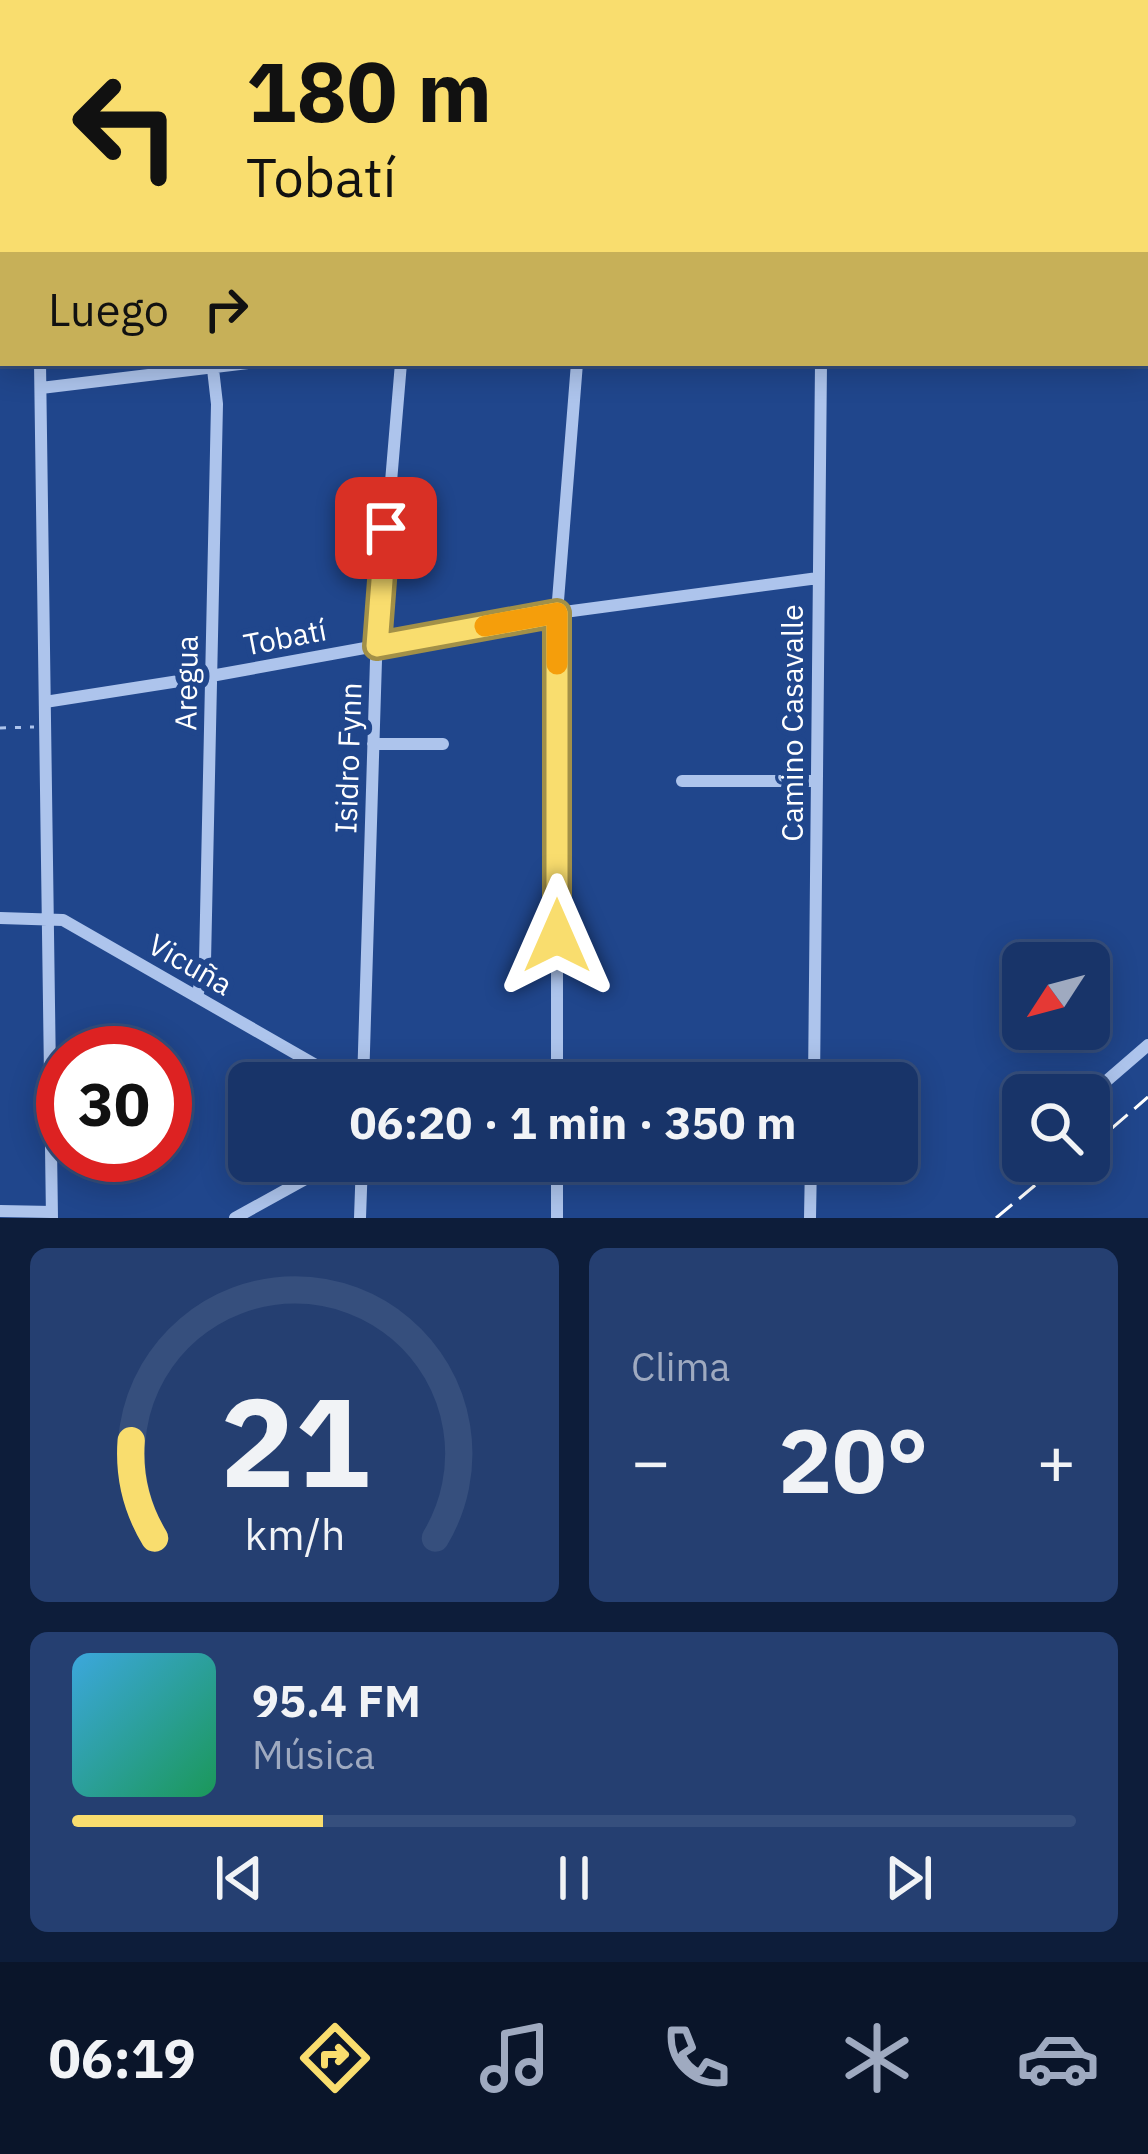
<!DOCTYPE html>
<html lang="es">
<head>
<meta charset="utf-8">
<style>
  body { margin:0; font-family:"IBM Plex Sans",sans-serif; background:#253f71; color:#f1f3f6; height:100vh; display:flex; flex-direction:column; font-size:45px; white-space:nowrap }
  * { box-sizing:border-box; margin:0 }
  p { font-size:39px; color:#9faac0 }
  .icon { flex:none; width:66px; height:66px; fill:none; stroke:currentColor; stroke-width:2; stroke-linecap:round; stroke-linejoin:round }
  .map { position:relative; height:1218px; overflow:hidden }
  .drawer { display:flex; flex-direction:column; gap:30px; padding:30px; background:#0d1d3a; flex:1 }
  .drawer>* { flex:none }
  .guide { position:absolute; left:0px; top:0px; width:1149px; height:366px; box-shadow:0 6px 30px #0003,0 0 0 3px #364f7d; background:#f9dd6e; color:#111; overflow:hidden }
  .needle { width:78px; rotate:234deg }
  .buttons { position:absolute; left:1002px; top:942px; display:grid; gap:24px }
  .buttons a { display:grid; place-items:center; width:108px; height:108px; border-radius:18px; background:#183469; box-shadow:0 6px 30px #0003,0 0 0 3px #364f7d; font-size:60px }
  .speed { position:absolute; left:36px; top:1026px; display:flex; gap:24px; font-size:60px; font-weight:700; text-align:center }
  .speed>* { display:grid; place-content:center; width:156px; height:156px; border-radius:50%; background:#183469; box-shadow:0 6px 30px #0003,0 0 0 3px #364f7d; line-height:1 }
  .speed .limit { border:18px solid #d22; background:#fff; color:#111 }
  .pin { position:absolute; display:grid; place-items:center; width:102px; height:102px; color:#fff; margin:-51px; border-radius:24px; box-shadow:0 6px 18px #0006 }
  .me { position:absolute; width:132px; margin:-66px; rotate:0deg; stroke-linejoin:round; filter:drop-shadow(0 0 9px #0008) }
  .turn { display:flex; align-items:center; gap:42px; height:252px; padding:0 48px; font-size:54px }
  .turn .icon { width:156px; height:156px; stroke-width:2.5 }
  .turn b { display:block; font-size:84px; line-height:102px }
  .then { display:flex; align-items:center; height:114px; padding:0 48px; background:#0003; gap:24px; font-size:45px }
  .big { font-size:90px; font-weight:700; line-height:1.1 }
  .drawer .widget { flex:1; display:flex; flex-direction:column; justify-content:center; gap:18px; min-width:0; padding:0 42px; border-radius:18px; background:#253f71 }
  .drawer .dial { align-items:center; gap:0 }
  .dial svg { height:312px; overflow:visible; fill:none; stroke:#364f7d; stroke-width:7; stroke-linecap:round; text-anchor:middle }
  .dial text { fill:#f1f3f6; stroke:none }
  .song { display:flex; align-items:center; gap:36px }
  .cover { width:144px; height:144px; border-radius:18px; background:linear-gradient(135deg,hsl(200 70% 55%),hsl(150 70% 35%)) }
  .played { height:12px; border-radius:6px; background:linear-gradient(90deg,#f9dd6e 25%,#364f7d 25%) }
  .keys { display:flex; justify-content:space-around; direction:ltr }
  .heat { display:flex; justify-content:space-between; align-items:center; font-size:66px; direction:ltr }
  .drawer .tiles { flex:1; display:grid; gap:30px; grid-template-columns:1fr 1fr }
  .widget:last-child { grid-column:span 2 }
  .trip { position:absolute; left:228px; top:1062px; width:690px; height:120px; border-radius:18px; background:#183469; box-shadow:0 6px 30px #0003,0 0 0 3px #364f7d; font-weight:700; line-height:120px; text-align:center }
  .dock { display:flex; height:192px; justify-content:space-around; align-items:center; background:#0a152a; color:#9faac0 }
  .dock .icon { width:84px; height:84px }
  .dock .selected { color:#f9dd6e }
  .dock b { font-size:54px; color:#f1f3f6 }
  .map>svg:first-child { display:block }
</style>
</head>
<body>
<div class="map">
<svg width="1148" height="1218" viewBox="0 0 1148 1218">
  <rect width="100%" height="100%" fill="#20468c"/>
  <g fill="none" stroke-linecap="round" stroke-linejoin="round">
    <path stroke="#adc4ec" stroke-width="3" stroke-dasharray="6 9" stroke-linecap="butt" d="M0,728L34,727"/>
    <path stroke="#adc4ec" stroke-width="12" d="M413,0L414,3
      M1054,0V3
      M61,3V0
      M654,3L675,0
      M829,3V0
      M0,90H3
      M1146,316H1148
      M40,363L52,1218
      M41,388L248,363
      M45,702L211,676L557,613L818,578
      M373,744H443
      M682,781H817
      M0,918L63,920L347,1083
      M197,997L205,962L217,404L213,369
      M363,1083L376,660L401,363
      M557,1083V613L577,363
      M814,1083L821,363
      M1089,1096L1148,1045
      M557,1161V1218
      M0,1211L52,1212
      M235,1218L338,1161
      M360,1218L362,1161
      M810,1218L811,1161"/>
    <path stroke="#fff" stroke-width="3" stroke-dasharray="21 9" stroke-linecap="butt" d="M1089,1148L1148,1097
      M996,1218L1064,1161"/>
  </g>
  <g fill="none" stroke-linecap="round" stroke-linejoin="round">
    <g stroke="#a29048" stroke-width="30">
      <path id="route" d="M386,528L377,646L557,613V936"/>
    </g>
    <use href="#route" stroke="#f9dd6e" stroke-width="21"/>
    <path stroke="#f59e0b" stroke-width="21" d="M485,626L557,613V664"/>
  </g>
  <g text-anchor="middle" stroke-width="12" stroke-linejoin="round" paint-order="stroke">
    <g font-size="30" fill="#fff" stroke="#20468c">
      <text transform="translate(285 638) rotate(-11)" y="10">Tobatí</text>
      <text transform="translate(187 683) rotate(-89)" y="10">Aregua</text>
      <text transform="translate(793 723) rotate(-90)" y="10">Camino Casavalle</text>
      <text transform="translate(349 758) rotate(-88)" y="10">Isidro Fynn</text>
      <text transform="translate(190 965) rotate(30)" y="10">Vicuña</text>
    </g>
  </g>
</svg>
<div class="buttons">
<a><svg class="needle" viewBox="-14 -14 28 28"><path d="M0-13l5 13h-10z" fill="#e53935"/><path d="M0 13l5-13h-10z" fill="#9faac0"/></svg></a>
<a><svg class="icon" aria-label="search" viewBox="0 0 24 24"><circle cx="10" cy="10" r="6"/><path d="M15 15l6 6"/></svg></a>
</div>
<div class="speed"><div class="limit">30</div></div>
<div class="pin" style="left:386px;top:528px;background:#d93025"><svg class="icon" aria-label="arrive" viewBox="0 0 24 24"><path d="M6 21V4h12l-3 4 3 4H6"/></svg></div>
<svg class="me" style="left:557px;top:936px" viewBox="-20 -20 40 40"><path d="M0-17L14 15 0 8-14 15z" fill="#f9dd6e" stroke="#fff" stroke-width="4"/></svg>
<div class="trip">06:20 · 1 min · 350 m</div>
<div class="guide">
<div class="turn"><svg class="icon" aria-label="left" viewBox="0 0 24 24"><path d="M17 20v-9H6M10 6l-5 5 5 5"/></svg><div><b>180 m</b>Tobatí</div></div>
<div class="then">Luego<svg class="icon" aria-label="right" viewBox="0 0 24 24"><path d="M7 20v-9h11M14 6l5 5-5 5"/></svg></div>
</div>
</div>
<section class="drawer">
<div class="tiles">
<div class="widget dial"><svg viewBox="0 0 100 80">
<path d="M14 69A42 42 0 1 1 86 69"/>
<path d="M14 69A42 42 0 0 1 8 44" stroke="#f9dd6e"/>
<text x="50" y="56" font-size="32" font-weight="700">21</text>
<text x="50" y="72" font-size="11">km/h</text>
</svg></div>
<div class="widget"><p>Clima</p>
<div class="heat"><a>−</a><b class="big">20°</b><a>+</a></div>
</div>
<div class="widget">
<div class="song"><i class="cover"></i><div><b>95.4 FM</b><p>Música</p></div></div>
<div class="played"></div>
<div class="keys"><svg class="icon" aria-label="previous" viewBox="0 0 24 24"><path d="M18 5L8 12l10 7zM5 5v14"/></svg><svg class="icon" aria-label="pause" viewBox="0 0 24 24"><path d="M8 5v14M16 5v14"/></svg><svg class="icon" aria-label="next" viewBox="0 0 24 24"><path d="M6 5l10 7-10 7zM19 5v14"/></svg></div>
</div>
</div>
</section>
<nav class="dock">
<b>06:19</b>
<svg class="icon selected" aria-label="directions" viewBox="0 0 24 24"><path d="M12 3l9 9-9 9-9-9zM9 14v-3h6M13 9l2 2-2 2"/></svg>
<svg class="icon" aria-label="music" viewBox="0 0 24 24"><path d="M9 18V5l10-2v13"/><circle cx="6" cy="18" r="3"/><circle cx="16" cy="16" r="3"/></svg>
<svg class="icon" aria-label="phone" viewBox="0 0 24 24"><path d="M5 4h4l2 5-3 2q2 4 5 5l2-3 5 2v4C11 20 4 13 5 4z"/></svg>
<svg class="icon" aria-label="climate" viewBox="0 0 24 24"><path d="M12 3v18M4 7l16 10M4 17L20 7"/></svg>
<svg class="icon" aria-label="car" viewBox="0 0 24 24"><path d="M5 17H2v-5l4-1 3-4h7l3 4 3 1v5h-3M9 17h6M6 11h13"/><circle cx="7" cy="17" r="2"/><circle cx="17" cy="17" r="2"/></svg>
</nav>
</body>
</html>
